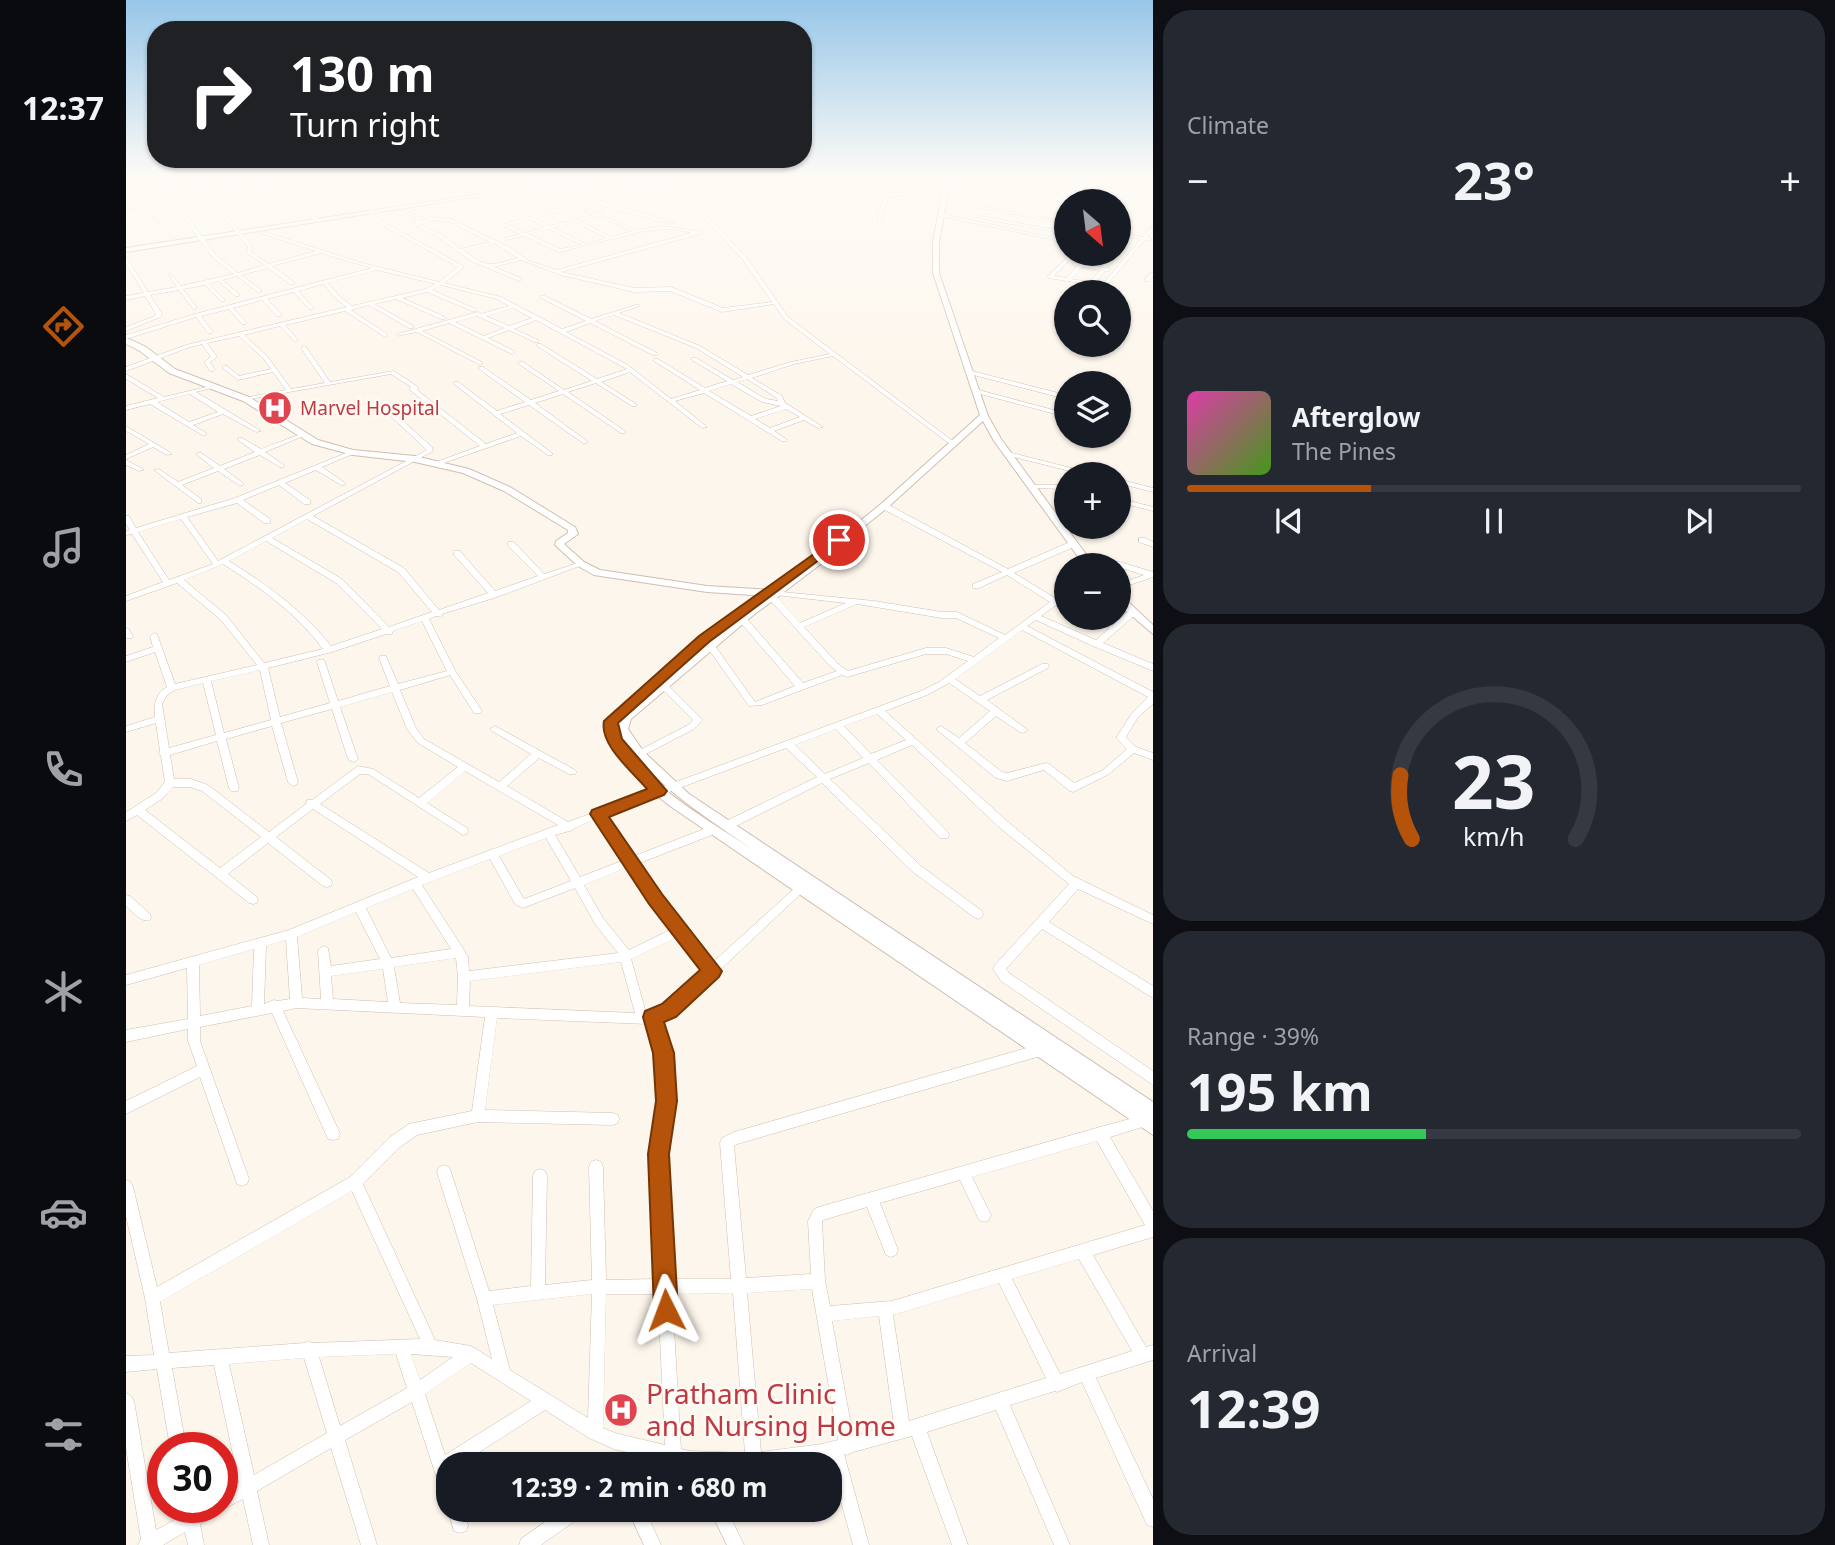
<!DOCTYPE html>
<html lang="en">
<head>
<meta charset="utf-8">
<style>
  body { margin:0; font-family:"Noto Sans",sans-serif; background:#242831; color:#f1f3f6; height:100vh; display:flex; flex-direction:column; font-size:26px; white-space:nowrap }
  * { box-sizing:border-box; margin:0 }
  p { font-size:23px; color:#9ea1a6 }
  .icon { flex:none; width:38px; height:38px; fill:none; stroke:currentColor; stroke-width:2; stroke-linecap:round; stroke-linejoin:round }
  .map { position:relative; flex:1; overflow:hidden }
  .drawer { display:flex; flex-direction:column; gap:10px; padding:10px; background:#0d0f14; width:682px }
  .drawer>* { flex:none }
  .top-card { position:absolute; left:21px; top:21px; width:665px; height:147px; border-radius:28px; box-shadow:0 2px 5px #0004; background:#202124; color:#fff; overflow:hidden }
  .needle { width:46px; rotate:152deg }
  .tools { position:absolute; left:928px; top:189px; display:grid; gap:14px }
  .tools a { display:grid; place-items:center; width:77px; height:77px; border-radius:50%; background:#171b24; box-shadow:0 2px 5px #0004; font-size:35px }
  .speed { position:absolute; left:21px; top:1432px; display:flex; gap:14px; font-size:35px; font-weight:700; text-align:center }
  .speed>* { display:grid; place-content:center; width:91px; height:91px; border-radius:50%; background:#171b24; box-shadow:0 2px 5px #0004; line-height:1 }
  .speed .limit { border:10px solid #d22; background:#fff; color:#111 }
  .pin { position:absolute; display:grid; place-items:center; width:60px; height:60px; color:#fff; margin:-30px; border:4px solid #fff; border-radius:50%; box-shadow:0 2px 7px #0007 }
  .me { position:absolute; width:77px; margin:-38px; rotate:357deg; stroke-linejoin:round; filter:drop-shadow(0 0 5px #0008) }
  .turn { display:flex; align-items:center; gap:24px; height:147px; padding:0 28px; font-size:32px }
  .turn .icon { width:91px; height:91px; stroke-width:2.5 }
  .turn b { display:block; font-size:49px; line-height:60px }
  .big { font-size:52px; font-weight:700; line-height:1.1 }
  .drawer .tile { flex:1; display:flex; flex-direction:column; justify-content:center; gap:10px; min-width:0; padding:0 24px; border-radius:28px; background:#242831 }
  .drawer .dial { align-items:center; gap:0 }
  .dial svg { height:182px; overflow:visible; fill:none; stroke:#363941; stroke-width:7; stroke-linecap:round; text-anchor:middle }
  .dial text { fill:#f1f3f6; stroke:none }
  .song { display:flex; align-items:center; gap:21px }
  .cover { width:84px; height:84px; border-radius:10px; background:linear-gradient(135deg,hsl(320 70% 55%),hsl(100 70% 35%)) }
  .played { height:7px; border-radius:4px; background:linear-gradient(90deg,#b45309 30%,#363941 30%) }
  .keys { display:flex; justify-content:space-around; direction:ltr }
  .heat { display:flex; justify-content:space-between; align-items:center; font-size:38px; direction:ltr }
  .charge { height:10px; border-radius:5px; background:linear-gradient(90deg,#34c759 39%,#363941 0) }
  .trip { position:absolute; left:310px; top:1452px; width:406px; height:70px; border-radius:28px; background:#171b24; box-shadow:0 2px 5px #0004; font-weight:700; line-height:70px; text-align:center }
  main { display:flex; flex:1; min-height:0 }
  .tab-bar { display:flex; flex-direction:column; width:126px; justify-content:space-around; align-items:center; background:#090b0e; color:#9ea1a6 }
  .tab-bar .icon { width:49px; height:49px }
  .tab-bar .on { color:#b45309 }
  .tab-bar b { font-size:32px; color:#f1f3f6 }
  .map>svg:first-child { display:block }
</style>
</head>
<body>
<main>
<nav class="tab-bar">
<b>12:37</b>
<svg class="icon on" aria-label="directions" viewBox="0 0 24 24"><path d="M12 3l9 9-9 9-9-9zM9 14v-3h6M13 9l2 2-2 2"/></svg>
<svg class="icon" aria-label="music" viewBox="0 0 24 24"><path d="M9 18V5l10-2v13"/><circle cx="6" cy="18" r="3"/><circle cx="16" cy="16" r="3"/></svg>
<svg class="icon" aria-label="phone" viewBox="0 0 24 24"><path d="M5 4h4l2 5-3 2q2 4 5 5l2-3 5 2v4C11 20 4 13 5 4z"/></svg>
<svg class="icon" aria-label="climate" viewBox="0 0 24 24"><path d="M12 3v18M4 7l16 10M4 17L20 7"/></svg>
<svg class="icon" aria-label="car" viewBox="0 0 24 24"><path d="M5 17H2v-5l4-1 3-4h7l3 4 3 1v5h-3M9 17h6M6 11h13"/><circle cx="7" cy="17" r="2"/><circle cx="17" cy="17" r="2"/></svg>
<svg class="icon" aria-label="filters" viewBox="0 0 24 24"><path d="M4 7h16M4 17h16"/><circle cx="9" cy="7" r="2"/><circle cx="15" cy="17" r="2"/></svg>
</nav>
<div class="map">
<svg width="1027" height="1545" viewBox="0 0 1027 1545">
  <rect width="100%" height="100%" fill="#fdf6ec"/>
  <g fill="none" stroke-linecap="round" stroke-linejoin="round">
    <g stroke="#d1beb0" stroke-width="1">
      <path id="minor" d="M91,178H93L108,188L132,184L123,178H127L196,221L192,222L135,186L111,190L125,200L123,202L106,191L88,194L104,199L102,201L83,195L64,198V196L78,194L64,182L65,180L83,193L104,189L91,180Z
        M422,178H426L434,184L459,196L475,192L458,181L461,180L481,192L463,197L549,223L545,224C509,214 450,204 422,178Z
        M495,178H499L503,184L544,181L541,178H545L621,258L662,317L828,442V444H824L707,356L668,364L626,378L656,396L659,403L697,427L692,428L678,420L648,431L660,439V441H656L578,393L549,401L581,427L576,428L504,372L475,382L510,404V406H506L470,383L442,392L499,431V433H495L437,394L409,403L461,441V443H457L403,405L374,414L426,453V455H422L395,436L312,465L310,464V462L354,446L284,390L283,389L285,387L265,374L118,400V398L160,390L147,372L112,380L97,368V366H101L113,376L145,369L137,358L113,336L81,343L91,357L84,362L89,370L88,371H84L78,362L85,357L76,344L64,347L0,371V367L60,345L221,307L209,298L198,284L172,291L187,307V309H183L168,292L141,299L155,314V316H151L136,300L107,308L120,322V324H116L103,309L75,316L87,332L86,333H82L70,317L0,339V335L69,314L246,268L195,253L146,266L168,282V284H164L142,268L115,275L135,290L136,291L133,293L111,276L96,280L113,294V296H109L92,281L83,284L99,300L96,302L79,285L57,289L71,308L68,310L53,290L24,295L36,314L34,317L0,331V327L29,316L30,314L19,296L0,300V296L18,293L0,264V259L2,260L22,292L51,287L43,275L45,274L55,286L108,274L86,257L46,201L20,206L34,222L32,223L16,207L0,210V208L14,205L4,191H6L18,204L44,199L35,186L37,185L90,255L112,273L139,265L121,253L122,247L89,206H93L126,246L125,252L143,264L190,251L134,233L136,231L236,263L313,282L332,267L247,220L245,213L247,212L251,218L259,223L337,266V268L318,283L375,297L436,329L460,321L415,298V296H419L465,319L513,304V306L493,313L574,346L622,375L665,362L704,354L658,319L648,304L596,312L544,291L508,292L435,275L395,260L368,267L395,278V280L393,281L345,261L312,237L288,225V223L291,222L267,211L271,210L295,221L302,219L281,210V208L305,217L325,219L383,247L403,261L431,270L565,233L554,230L536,229L519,231L433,252L398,236L380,240L378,238L394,234L377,226V224L400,218V216L405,217L426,211L388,193V191H390L429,210L450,205L471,213H476L475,215L510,230L536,226L573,231L575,232L574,234L435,272L508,288L545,287L597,308L646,302L617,260L551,189L514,204L510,203L549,187L546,183L504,186L505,191L479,201V199L502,190ZM450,207L467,215L424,226L409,218ZM471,216L506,231H507L485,237L453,221ZM309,220L322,221L364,242L335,249L316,235L294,224ZM404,220L419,227L399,233L383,225ZM448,222L481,238L460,244L428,228ZM423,229L456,245L434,249L402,234ZM368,243L392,258C365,265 362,269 338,251ZM251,270L310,284L300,289L226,306L213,296L202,283ZM315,285L371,299L383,306L355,314L352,312L271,334V336L291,332L354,365L356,364V362L296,331L323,323L386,354L389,352L388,351L362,338L383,330L408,342H412V340L388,329L410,320L501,369L471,379L415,344H411V346L466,381L438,390L397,362H393V364L433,391L405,400L357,367H353V369L399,402L371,411L332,382H328V384L391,433L360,444L291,390L293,388L292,387L268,371L204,382L180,347L178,346L175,348L199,383L165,389L141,356L118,335L154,326L169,342L172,340L159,325L219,311L259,337L262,335L261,334L225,310L243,305L283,328H287V326L248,304L270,299L315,319H319V317L276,298L301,292L346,311H350V309L306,290ZM387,308L406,318L383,326L360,316ZM488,315L570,348L617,377L607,380L570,358H566V360L601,381L579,388L532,359H528V361L574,390L545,399L502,365L440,332L464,323L527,355H531V353L469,321ZM351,316L378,328L358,336L329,322ZM621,379L651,398L652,401L640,399L611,382ZM605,384L636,402L655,406L625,416L583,391ZM660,409L674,417L644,428L629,419Z
        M821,190L820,192L761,201L755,222L753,223L751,222L757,199Z
        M818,199L940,222V224L816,201Z
        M816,214L929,238L931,239L929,240L814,216Z
        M854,216L940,232V234L852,218Z
        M1025,227L1027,231L1021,237L1027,239V241L1019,240L975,292H970L1015,239L992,234V232L1017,237Z
        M945,254H949L928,276L941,278L951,266L947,265V263H953L962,254H966L958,264L976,267L988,254H992L981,268L984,269V271H979L967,285L922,278V276ZM956,267L974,270L964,282L945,279Z
        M1025,273H1027V277L1023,281H1019V279Z
        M842,370L940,395V399L840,373L839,372Z
        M0,374L38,397L89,385V387L70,392L135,431L130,432L97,414L67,425L80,433L81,434L78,436L24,404L0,410V406L32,398L0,379ZM64,394L92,412L63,422L31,402Z
        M849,389L935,412L936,413L933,415L847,392V390Z
        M256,406H260L306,447L307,451L187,516L278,568L313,610L362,593L328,555V551H334L369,591L412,576L382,546V542H388L418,574L455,562L459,564L371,597L316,614V617L310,616L303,619L330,672L356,711L354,713H348L324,675L274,690L290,728L298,739L373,782L405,754L366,731L364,729L369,726L449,770L451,772L449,774H443L413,758L381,786L442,822L795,691L813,682L842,661L820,654H800L721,677L716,675L636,705L623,706L581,647L580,645L581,643H587L629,702L669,686L608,615V611H614L677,683L711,671L705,667L642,598L641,596L646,594V591L748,601L816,612H831L879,635L924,602L881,575L853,588H847V584L876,572L755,508V504H761L882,569L944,542H950V546L888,573L929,598L940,592V598L915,616L970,640L1004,610H1010V614L977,643L1027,664V671L967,646L910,620L901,626L1027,692V704L1012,717L1000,737L1010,747L1027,753V760L1008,753L983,774L947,792L944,791L918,770L881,781L870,778L810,729L815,726L833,738L864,711L823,683L801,695L759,711L881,821L947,876L1027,915V924L952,889L923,922L1027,986V998L916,929L880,969L883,973L1027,1071V1085L875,981L867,969L869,965L943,884L873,827L786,745L751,760L822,832L823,835L822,838H814L743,763L704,779L795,866L856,911L857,914L856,917L852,919L848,917L787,872L696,783L606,828H598L597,825L598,822L691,777L660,748L479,816L506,857L583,827H591L592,830L591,833L511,864L533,896L586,963L671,886L675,885L679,886L680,889L547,1014L533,1021L544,1053L546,1101L539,1154L545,1279H605L594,1143L596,1138L608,1132L918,1043L922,1045L924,1049L922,1053L918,1055L611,1144L608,1146L620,1278L685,1274L682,1221L688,1209L693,1207L974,1127L1018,1115L1023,1117L1024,1121L1023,1125L984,1137L1027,1211V1237L967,1255L1020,1347L1027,1345V1360L970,1378L1027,1499V1527L1021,1525L956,1382L931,1392L929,1391L884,1405L944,1545H928L870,1410L801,1432L842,1545H826L786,1436L727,1452L721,1455L718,1454L743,1545H727L703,1458L660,1465H554L533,1460L526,1465H505L507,1459L513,1455L488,1449L463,1438L419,1410L333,1465H322V1496L316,1494L314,1488L286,1402L219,1440L251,1545H235L205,1448L131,1491L143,1545H127L117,1499L95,1510L94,1513L74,1524L78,1545H62L59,1532L37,1545H12L15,1539L0,1448V1393L5,1396L8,1401L30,1530L56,1516L55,1507H96V1493L113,1483L88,1365L46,1368L60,1447H44L31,1369L0,1372V1356L28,1355L19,1298L0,1216V1180L5,1182L7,1187L31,1287L224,1177L264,1137L283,1124L346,1111L359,1017L170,1008L157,1011L212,1129L214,1134L212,1139L207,1140L202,1139L146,1013L74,1027V1041L123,1179L121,1184L116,1186L111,1184L74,1077L0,1114V1101L71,1066L62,1041V1029L0,1042V1030L62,1019L61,968L0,985V975L163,930L292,877L187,809L150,837L205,880L206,883L205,886L201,887L197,886L142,843L102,874L131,897L132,900L131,903L127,904L123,903L11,815L0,821V812L30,793L39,782L35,756L33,753L34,751L30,723L0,732V726L29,717C28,704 29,694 41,687L29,652L0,662V656L27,647L24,636L28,633L31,634L49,684L131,665L94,619L51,583L0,601V596L37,582L6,534L0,535V531L4,530L0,524V516H3L10,528L109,498L225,451H229V453L196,467L219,483V485H215L190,470L159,483L184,500V504H178L153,485L117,500L144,519V523H138L111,503L61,517L92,561L301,450L256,408ZM55,519L87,564L43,580L12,532ZM181,519L272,572L306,612L263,627L216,579L146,538ZM140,541L210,583L256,629L205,646C177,610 141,585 103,561ZM97,564C135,588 170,613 197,649L138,663L100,615L58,580ZM649,595L720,603L674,623ZM731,604L816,618H830L873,638L848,657L820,648H800L722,671L711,663L678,627ZM296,621L321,671L272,684L260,656H254L253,658L264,686L212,701L199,662L198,660H192L191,662L204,703L154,717L142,668L206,652L260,634H266L267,631ZM896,630L1022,697L1006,713L990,738L1001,749L977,770L948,783L923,764L920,763L881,773L876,772L839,743L870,716L894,732L897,733L902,730L861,700L922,668L923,666L922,664H916L854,696L829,679ZM134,670L145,720L98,733L85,681ZM77,683L90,735L43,748L36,704L41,695L49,690ZM266,692L281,729L292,743L332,767L293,798L247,769L232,766L186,800H181L180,804L143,832L82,785L65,779H48L44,755L91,741L103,788L105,791H111L113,788L100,739L146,726L162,782L167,786L170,785L172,782L155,723L206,709L222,759L227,762L230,761L232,759L214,707ZM751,714L780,740L745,754L718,726ZM710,729L737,758L699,774L669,745ZM339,771L432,825L303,873L194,804L234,774H242L337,835L341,834L342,831L341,828L301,803ZM47,787H64L76,791L135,837L94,868L19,810L36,799ZM470,819L498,860L454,877L429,835L447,830L448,828ZM420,838L445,881L398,899L373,856ZM364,859L389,904L397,908L449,888L469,924L492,953L343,971L342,957L338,950L296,885ZM502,867L525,902L546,929L503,950L477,918L458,885ZM287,889L325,949L265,958L240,908ZM230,912L254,959L205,966L202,948L198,946L194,948L192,951L195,999L176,998L171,937ZM552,937L579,970C561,986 544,1007 520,1013L505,959ZM160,940L164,999L152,1001L148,1000L138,1004L140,946ZM128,949L126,1006L74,1016L73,965ZM330,958L332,977L331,1005L274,1003L268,967ZM495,962L509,1013L343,1006L344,981ZM257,969L262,1002L207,999L205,976ZM371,1018L522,1024L532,1053L534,1101L525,1154L531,1279L480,1280L477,1167L475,1162L470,1160L465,1162L463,1167L466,1280L419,1285L421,1176L419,1171L414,1169L409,1171L407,1176L405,1286L363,1291L325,1172L323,1167L318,1165L313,1167L311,1172L351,1299L366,1359L345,1346L309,1340L237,1184L274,1147L291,1135L352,1122L487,1125L492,1123L493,1119L492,1115L487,1113L359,1110ZM971,1141L1019,1225L766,1301L704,1306L699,1281L696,1222L697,1220L741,1207L760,1255L765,1257L770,1255L772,1250L754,1203L834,1180L853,1220L858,1222L863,1220L865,1215L846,1177ZM226,1191L294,1339L186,1343L183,1341L179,1343L43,1353L34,1302ZM953,1259L1006,1351L934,1374L886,1279ZM873,1283L920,1378L783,1421L767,1315ZM686,1289L712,1440L696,1444L635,1452L621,1293ZM607,1293L619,1453L564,1451L555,1449L546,1294ZM466,1294L462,1418L384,1370L367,1305ZM480,1294H532L539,1445L489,1433L477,1428ZM753,1316L768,1425L727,1436L706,1321ZM270,1354L281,1388L214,1426L193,1357ZM285,1354L327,1357L294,1380ZM178,1358L201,1433L128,1475L103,1364ZM345,1363L405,1401L319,1455L299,1394Z
        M0,426L45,453L46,454L41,455L27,447L0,459V455L23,444L0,431Z
        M175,434L180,435L139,452L158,465V467H154L134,455L98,469L117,483V485H113L92,471L56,485L75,499V503H72L28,470L33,469L52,482L88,468L71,455V453H75L94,466L129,452L112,440V438H116L135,449Z
        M882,452L965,473L966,474H956L880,455V453Z
        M0,460L17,469L18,470L13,471L0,465Z
        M992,479L1027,488V492L992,483Z
        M905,485H940V489L903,488V486Z
        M992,498L1027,507V511L992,502Z
        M1013,538H1019L1027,542V547L1013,542Z
        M988,562H994L1027,572V577L992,589V584L1018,575L992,567V565H988Z
        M0,628L3,629L7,636L6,638H0Z
        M537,682L540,683L577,720L568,729L516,756H510L508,754L510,752L562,725L567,720L534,687L533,685L534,683Z
        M0,895L4,896L24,914L25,917L24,920C15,923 7,912 0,906Z
        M322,1509L338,1510L342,1525L340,1531L334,1533L328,1531Z
        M436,1510H458L456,1516L415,1545H393L395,1539Z
        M502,1510H519L535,1545H518Z
        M584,1510H601L618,1545H601Z"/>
    </g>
    <g stroke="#d1beb0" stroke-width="2">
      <path id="tertiary" d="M459,178H470L0,252V248Z
        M819,178H825L813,242V273L862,416L875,439L968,565H958L868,441L857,421L761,508L725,537L721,544L625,617L505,719L502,729L517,751L563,794L1027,1102V1135L544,806C523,789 472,748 481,718L589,625L593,624L598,627L583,642L640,596L581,592L468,575L452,566L429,545L430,541L442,533V530L378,491L337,473L289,462L227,455L186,444L117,401L43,373L14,351L0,344V339H3L20,347L49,369L123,397L192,440L227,450L289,456L343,469L384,487L449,527L452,534L438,544L458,562L474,570L581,586L648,590L714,540L718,534L755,504L854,415L807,273V242ZM491,731C526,784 574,813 626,849C580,818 513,783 491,731Z
        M992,595L996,596L1027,625V634L992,604Z"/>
    </g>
    <use href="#minor" fill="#fff" fill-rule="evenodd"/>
    <use href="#tertiary" fill="#fff" fill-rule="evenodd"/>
  </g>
  <linearGradient id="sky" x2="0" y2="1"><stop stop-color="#97c7e8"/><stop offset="0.45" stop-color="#fefbf6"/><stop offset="1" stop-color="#fefbf6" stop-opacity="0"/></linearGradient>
  <rect width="1027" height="394" fill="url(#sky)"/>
  <path fill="#b45309" stroke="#753606" stroke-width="2" d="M713,536L717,537V542L583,642L492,723L496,739L541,791L538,795L483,817L536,894L596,971L593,977L550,1017L538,1022L548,1053L551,1101L543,1154L552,1310L549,1318L540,1322L532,1318L528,1310L522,1154L530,1101L527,1053L517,1017L519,1011L536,1004L574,970L523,904L464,814L466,810L521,789C507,772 473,745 478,721L573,636Z"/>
  <defs>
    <g id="hospital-disc" transform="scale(1.75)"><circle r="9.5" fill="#e0444e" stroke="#fffaf3"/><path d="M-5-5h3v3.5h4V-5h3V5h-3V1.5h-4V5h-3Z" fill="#fff"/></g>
  </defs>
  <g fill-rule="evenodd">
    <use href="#hospital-disc" x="149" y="408"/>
    <use href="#hospital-disc" x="495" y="1410"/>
  </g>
  <g text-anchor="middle" stroke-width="5" stroke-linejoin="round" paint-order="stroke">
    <g font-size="19" fill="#be3a42" stroke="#fffaf3" text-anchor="start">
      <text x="174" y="415">Marvel Hospital</text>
    </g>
    <g font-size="28" fill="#be3a42" stroke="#fffaf3" text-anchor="start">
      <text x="520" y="1404">Pratham Clinic<tspan x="520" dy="32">and Nursing Home</tspan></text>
    </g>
  </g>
</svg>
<div class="tools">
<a><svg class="needle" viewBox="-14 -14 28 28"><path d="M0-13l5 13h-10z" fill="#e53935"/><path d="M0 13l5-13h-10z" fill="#9ea1a6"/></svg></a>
<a><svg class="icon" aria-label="search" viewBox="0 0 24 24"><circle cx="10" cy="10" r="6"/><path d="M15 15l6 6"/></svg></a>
<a><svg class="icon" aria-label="layers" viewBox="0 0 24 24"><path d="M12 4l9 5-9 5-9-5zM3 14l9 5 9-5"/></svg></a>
<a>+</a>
<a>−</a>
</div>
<div class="speed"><div class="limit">30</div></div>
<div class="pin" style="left:713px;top:540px;background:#d93025"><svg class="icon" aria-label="arrive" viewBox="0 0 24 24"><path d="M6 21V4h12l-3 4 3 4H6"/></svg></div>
<svg class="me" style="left:540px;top:1310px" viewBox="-20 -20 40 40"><path d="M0-17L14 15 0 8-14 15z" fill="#b45309" stroke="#fff" stroke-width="4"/></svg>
<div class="trip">12:39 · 2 min · 680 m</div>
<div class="top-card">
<div class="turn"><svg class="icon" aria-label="right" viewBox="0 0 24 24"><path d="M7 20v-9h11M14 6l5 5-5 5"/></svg><div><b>130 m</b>Turn right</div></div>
</div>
</div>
<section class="drawer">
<div class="tile"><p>Climate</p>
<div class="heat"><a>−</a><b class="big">23°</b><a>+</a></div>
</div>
<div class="tile">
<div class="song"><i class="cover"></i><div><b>Afterglow</b><p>The Pines</p></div></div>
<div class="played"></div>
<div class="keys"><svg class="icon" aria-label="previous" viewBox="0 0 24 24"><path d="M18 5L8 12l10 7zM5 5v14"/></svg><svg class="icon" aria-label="pause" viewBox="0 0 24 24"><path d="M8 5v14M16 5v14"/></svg><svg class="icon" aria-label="next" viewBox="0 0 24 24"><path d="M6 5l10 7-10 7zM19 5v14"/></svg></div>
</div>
<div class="tile dial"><svg viewBox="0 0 100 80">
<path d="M14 69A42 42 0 1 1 86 69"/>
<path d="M14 69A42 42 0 0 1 9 41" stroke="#b45309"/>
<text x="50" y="56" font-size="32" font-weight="700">23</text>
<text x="50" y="72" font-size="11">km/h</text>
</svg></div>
<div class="tile"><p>Range · 39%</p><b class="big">195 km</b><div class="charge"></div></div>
<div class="tile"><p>Arrival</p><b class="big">12:39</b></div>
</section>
</main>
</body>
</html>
